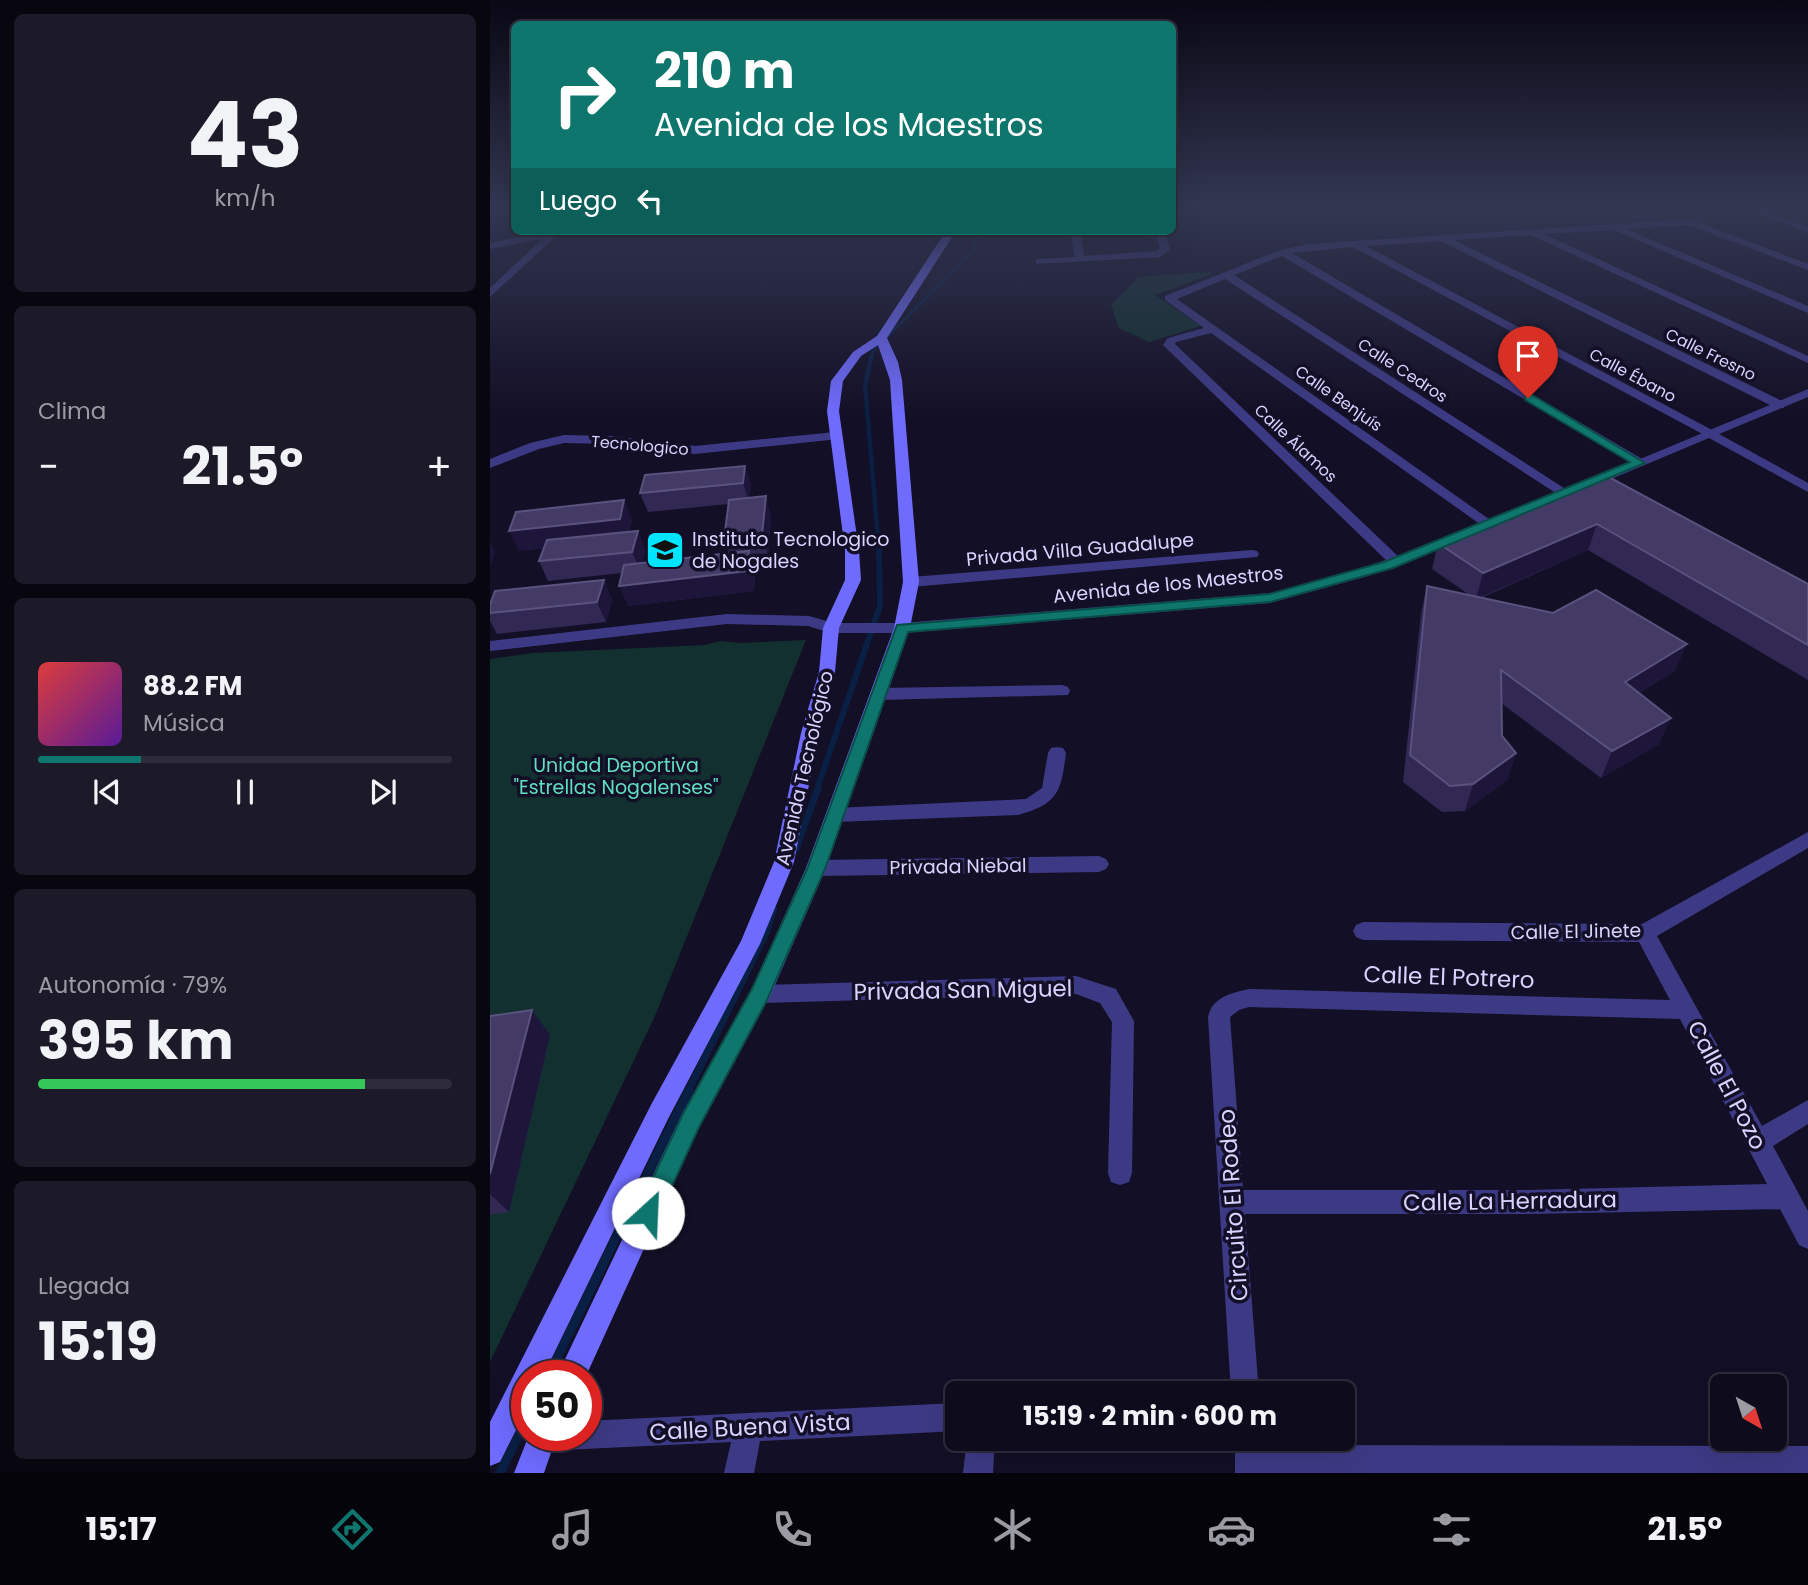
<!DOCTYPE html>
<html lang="es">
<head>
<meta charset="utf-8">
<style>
  body { margin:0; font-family:Poppins,sans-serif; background:#1c1929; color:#f1f3f6; height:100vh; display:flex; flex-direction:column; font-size:26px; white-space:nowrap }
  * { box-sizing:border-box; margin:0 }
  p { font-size:23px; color:#9b9ba3 }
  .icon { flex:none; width:38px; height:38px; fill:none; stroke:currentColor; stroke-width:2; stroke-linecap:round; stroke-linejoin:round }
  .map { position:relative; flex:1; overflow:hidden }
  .panel { display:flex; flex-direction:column; gap:14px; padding:14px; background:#08060f; width:490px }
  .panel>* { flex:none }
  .banner { position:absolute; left:21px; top:21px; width:665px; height:214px; border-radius:10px; box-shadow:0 7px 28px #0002,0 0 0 2px #2e2b3b; background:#0f766e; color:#fff; overflow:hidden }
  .needle { width:46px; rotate:141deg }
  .buttons { position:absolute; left:1220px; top:1374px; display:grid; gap:14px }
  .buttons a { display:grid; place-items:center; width:77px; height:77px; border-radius:10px; background:#0e0b1c; box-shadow:0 7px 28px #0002,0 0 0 2px #2e2b3b; font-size:35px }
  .speed { position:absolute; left:21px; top:1360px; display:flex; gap:14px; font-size:35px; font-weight:700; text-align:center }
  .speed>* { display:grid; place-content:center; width:91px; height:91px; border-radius:50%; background:#0e0b1c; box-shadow:0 7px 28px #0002,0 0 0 2px #2e2b3b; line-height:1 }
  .speed .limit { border:10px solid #d22; background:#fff; color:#111 }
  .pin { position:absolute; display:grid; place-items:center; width:60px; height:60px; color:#fff; margin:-72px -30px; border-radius:50% 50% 50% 0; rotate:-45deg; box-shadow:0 0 7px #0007 }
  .pin .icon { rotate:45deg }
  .me { position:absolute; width:77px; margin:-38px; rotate:25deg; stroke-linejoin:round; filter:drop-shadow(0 0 5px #0008) }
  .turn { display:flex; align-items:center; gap:24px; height:147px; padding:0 28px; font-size:32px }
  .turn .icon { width:91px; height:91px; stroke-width:2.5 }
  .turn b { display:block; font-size:49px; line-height:60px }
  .then { display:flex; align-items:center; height:66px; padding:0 28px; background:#0003; gap:14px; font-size:26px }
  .big { font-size:52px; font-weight:700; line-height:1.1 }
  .panel .widget { flex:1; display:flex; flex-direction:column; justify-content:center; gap:10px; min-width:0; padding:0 24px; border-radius:10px; background:#1c1929 }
  .panel .dial { align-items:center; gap:0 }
  .dial b { font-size:91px; line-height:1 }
  .song { display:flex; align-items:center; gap:21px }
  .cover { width:84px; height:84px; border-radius:10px; background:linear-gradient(135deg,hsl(0 70% 55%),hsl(270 70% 35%)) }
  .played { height:7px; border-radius:4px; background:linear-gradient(90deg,#0f766e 25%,#2e2b3b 25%) }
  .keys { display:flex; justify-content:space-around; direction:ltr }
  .heat { display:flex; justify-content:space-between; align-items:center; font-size:38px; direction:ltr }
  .charge { height:10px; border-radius:5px; background:linear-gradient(90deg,#34c759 79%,#2e2b3b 0) }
  .trip { position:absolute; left:455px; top:1381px; width:410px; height:70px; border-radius:10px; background:#0e0b1c; box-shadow:0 7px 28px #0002,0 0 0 2px #2e2b3b; font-weight:700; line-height:70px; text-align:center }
  .dock { display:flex; height:112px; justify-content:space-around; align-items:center; background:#06040b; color:#9b9ba3 }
  .dock .icon { width:49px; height:49px }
  .dock .current { color:#0f766e }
  .dock b { font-size:32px; color:#f1f3f6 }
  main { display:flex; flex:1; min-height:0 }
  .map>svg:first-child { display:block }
</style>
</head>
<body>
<main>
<section class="panel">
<div class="widget dial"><b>43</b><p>km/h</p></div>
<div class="widget"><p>Clima</p>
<div class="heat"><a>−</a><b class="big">21.5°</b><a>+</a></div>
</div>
<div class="widget">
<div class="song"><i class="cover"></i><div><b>88.2 FM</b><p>Música</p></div></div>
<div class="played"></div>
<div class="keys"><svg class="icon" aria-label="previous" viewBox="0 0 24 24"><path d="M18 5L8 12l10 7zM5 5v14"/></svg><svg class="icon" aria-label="pause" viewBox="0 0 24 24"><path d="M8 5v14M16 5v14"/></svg><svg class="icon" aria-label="next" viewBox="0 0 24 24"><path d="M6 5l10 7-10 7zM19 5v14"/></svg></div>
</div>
<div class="widget"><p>Autonomía · 79%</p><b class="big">395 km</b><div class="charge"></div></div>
<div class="widget"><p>Llegada</p><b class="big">15:19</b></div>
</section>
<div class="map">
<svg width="1318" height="1473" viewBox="0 0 1318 1473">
  <rect width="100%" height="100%" fill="#130f26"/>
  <path fill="#12302f" d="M719,272L723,274L665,295L711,326L659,342L629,328L621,305L648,277Z
    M316,640L165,1016L0,1362V659L42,653L215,645L231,641L251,643Z"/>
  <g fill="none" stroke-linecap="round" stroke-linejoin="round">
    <path stroke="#0a1f44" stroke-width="3.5" d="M381,360L383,351L482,251L492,231"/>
    <path stroke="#0a1f44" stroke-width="4.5" d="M381,358L375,385L389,550"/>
    <path stroke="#0a1f44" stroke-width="6" d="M327,789L390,606L389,548"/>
    <path stroke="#0a1f44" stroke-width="7" d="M306,849L328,788
      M198,1092L276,933L284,909"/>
    <path stroke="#0a1f44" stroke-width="9" d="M58,1376L199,1090
      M10,1473L37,1419"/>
    <path fill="#3d3a85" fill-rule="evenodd" d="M1258,209H1271L1318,227V233Z
      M1200,219L1318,264V270L1199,225L1136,229L1318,306V313L1124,230L1054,234L1318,356V363L1041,235L964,240L1294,402V408H1286L951,241L876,246L1224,431V437L1220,438L863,247L802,253L1154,460L1156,463L1149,467L792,256L744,275L1077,490L1079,493L1072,497L735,279L687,299L1006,524L1004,527H994L721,333L686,342L685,344L911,559L913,562L906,566L901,565L673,345L678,338L714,328L675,300V296L790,250L819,244Z
      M57,231H87L65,237L0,297V288L52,239L0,249V243Z
      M580,231H590L594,256L667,251L670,248L665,231H675L680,249L670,257L546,264V260L550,259L585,257Z
      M345,432L349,433V439L205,454L122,444L74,443L49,449L0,468V459L40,443L74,435L122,436L205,446Z
      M762,550L767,551L769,554L767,557L421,587L413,582L421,577Z
      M237,614L319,616L347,624L349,628L341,633L318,626L237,624L0,651V641Z
      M572,685L578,687L580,691L578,695L390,700L382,694L390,688Z
      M567,747L573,748L576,753C571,792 568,804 528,815L345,822L338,820L336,815L338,810L345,808L536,799L552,788L558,753L561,748Z
      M1318,832V848L1167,936L1272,1126L1318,1100V1124L1283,1146L1318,1211V1249L1309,1245L1290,1209L1038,1214H755L769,1393H741L718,1017C722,997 742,993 759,989L1180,1000L1149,942L873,940L866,937L863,931L866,925L873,922L1152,924ZM759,1007L1190,1019L1277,1184L1038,1190H753L740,1017L749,1010Z
      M609,856L616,859L619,864L616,869L609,872L326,876L319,873L316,868L319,863L326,860Z
      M586,976L626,989L644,1021L642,1173L639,1182L630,1185L621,1182L618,1173L622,1022L610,1003L586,994L270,1003L262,1001L259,994L262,987L270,985Z
      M467,1403V1431L270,1441L264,1473H234L241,1442L52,1451L42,1447L38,1437L96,1435V1421Z
      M477,1438H505L503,1473H473Z
      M745,1438H773L774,1445L1318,1446V1473H745Z"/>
    <path fill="#3d3a85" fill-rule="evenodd" d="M1318,389V397L1229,434L1318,483V492L1219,438L1100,488H1090L1088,485Z
      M968,533L975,537L973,540L878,576L780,603L412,633H341L333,628L341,623H412L780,593L868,570Z"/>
    <path fill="#6f6bff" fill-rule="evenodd" d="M456,231H466L397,338L408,362L412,380L429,582L420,628L336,868L281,994L209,1128L96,1376H67L193,1112L262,989L316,868L404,628L413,582L400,380L388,345L371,356L353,381L349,411L369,551L371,580L349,628L345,672L329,733L304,862L270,944L178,1119L53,1376H37V1408L10,1462L0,1466V1422L162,1103L251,941L284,862L311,733L329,672L333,628L355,580V551L337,411L341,381L363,352L387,336Z
      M39,1435H67L54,1473H24Z"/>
  </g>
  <path fill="#312854" d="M255,466L261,485L259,498L281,516L278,555L261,556L265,571L264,591L138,606L132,573L58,581L49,561L54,548L29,551L142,519L139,532L148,531L155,551L152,563L239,553L234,539L239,504L158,512L150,493Z
    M1115,475L1318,584V680L1098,550L991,598L1185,671L1149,693L1169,744L1111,778L1011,703L1012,736L1026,753L1017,780L975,811L952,812L913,782L931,613L937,586L981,596L942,569L948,543Z
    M114,580L122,600L116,622L7,634L0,621V605Z
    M0,1016L60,1035L19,1212L0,1215Z"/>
  <path fill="#1d163a" d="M255,466L261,485L259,502L253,483Z
    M276,496L281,516L278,555L272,535Z
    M134,500L142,519L137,538L29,551L19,531Z
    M1107,524L1098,550L986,599L993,573Z
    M148,531L155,551L150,571L142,552Z
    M0,542L5,552L0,568Z
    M259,551L265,571L264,591L138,606L129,586Z
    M114,580L122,600L116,622L107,602Z
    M1197,644L1185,671L1124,708L1135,682Z
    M1181,718L1169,744L1111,778L1122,751Z
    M1026,753L1017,780L975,811L983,784Z
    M42,1010L60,1035L19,1212L0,1194V1174Z"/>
  <path fill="#433a66" stroke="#5a527e" stroke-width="2" d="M255,466L253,483L150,493L155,475Z
    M1115,475L1318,584V645L1107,524L993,573L948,543Z
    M276,496L272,535L234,539L239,500Z
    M134,500L130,519L19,531L26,512Z
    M148,531L142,552L49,561L57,540Z
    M259,551L257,571L129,586L134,565Z
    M114,580L107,602L0,613V605L5,591Z
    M937,586L1063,613L1106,590L1197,644L1135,682L1181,718L1122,751L1011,670L1012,736L1026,753L983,784L960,786L920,755Z
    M42,1010L0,1174V1016Z"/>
  <linearGradient id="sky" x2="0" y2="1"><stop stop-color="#0a0815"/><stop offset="0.5" stop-color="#333752"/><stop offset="1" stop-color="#333752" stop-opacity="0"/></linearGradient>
  <rect width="1318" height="415" fill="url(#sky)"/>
  <path fill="#0f766e" stroke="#0a4d48" stroke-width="2" d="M1035,395H1042L1155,463L903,568L780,602L418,632L335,869L277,1000L209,1127L166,1221L158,1224L150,1221L146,1213L150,1205L194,1112L262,989L317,869L407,625L779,594L894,562L1140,462L1035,400Z"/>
  <defs>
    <g id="university-square" transform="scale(2.0125)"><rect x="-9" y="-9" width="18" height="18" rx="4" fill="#00e5ff" stroke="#130f26"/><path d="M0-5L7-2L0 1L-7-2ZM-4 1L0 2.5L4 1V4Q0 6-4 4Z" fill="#111"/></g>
  </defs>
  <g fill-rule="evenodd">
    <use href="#university-square" x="175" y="550"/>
  </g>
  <g text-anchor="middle" stroke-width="7" stroke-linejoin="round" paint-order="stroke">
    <g font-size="16" fill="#d9d4ff" stroke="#130f26">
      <text transform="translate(1221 354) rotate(26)" y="6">Calle Fresno</text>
      <text transform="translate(913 370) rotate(33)" y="6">Calle Cedros</text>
      <text transform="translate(1143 375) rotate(28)" y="6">Calle Ébano</text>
      <text transform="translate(849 398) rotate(35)" y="6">Calle Benjuís</text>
      <text transform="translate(806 443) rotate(43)" y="6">Calle Álamos</text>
      <text transform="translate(150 445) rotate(5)" y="6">Tecnologico</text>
    </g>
    <g font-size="19" fill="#d9d4ff" stroke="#130f26" text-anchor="start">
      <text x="202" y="546">Instituto Tecnologico<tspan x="202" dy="22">de Nogales</tspan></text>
    </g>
    <g font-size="19" fill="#d9d4ff" stroke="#130f26">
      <text transform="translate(590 549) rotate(-5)" y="7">Privada Villa Guadalupe</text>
      <text transform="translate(678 584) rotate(-6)" y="7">Avenida de los Maestros</text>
      <text transform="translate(314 768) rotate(-77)" y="7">Avenida Tecnológico</text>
      <text transform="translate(468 866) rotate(-1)" y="7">Privada Niebal</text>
      <text transform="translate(1086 931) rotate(-1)" y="7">Calle El Jinete</text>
    </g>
    <g font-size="19" fill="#5fe0c0" stroke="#130f26">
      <text x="126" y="772">Unidad Deportiva<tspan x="126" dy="22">"Estrellas Nogalenses"</tspan></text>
    </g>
    <g font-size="23" fill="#d9d4ff" stroke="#130f26">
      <text transform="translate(959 977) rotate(2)" y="8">Calle El Potrero</text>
      <text transform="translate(473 990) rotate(-1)" y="8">Privada San Miguel</text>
      <text transform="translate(1237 1085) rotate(62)" y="8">Calle El Pozo</text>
      <text transform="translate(1020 1201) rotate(-1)" y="8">Calle La Herradura</text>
      <text transform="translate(743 1205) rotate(-94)" y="8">Circuito El Rodeo</text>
      <text transform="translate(260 1427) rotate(-3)" y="8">Calle Buena Vista</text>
    </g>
  </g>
</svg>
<div class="buttons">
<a><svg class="needle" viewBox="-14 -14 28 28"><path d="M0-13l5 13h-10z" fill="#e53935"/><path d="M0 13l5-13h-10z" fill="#9b9ba3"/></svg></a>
</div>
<div class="speed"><div class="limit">50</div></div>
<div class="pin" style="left:1038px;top:398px;background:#d93025"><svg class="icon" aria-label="arrive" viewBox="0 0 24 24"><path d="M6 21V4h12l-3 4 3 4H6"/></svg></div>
<svg class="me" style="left:158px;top:1213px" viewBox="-20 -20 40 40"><circle r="19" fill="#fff"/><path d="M0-13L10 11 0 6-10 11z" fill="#0f766e"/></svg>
<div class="trip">15:19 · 2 min · 600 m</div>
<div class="banner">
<div class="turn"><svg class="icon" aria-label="right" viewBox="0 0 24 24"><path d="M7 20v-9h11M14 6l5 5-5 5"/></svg><div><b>210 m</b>Avenida de los Maestros</div></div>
<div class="then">Luego<svg class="icon" aria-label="left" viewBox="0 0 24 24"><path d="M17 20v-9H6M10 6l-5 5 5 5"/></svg></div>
</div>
</div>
</main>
<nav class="dock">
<b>15:17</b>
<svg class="icon current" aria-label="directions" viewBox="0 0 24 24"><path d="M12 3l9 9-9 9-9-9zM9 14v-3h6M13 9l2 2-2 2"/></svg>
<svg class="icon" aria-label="music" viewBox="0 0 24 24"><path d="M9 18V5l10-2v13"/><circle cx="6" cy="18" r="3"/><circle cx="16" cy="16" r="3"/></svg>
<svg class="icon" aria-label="phone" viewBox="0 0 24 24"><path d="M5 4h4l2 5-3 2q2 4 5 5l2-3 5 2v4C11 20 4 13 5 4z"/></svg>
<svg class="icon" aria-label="climate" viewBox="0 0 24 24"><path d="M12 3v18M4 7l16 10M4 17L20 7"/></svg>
<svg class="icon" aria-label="car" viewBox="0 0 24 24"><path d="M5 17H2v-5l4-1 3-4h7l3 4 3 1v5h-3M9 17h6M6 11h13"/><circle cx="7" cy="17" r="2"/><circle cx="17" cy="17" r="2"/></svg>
<svg class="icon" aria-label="filters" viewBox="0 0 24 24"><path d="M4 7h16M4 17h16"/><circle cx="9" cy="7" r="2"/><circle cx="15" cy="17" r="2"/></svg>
<b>21.5°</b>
</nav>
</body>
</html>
